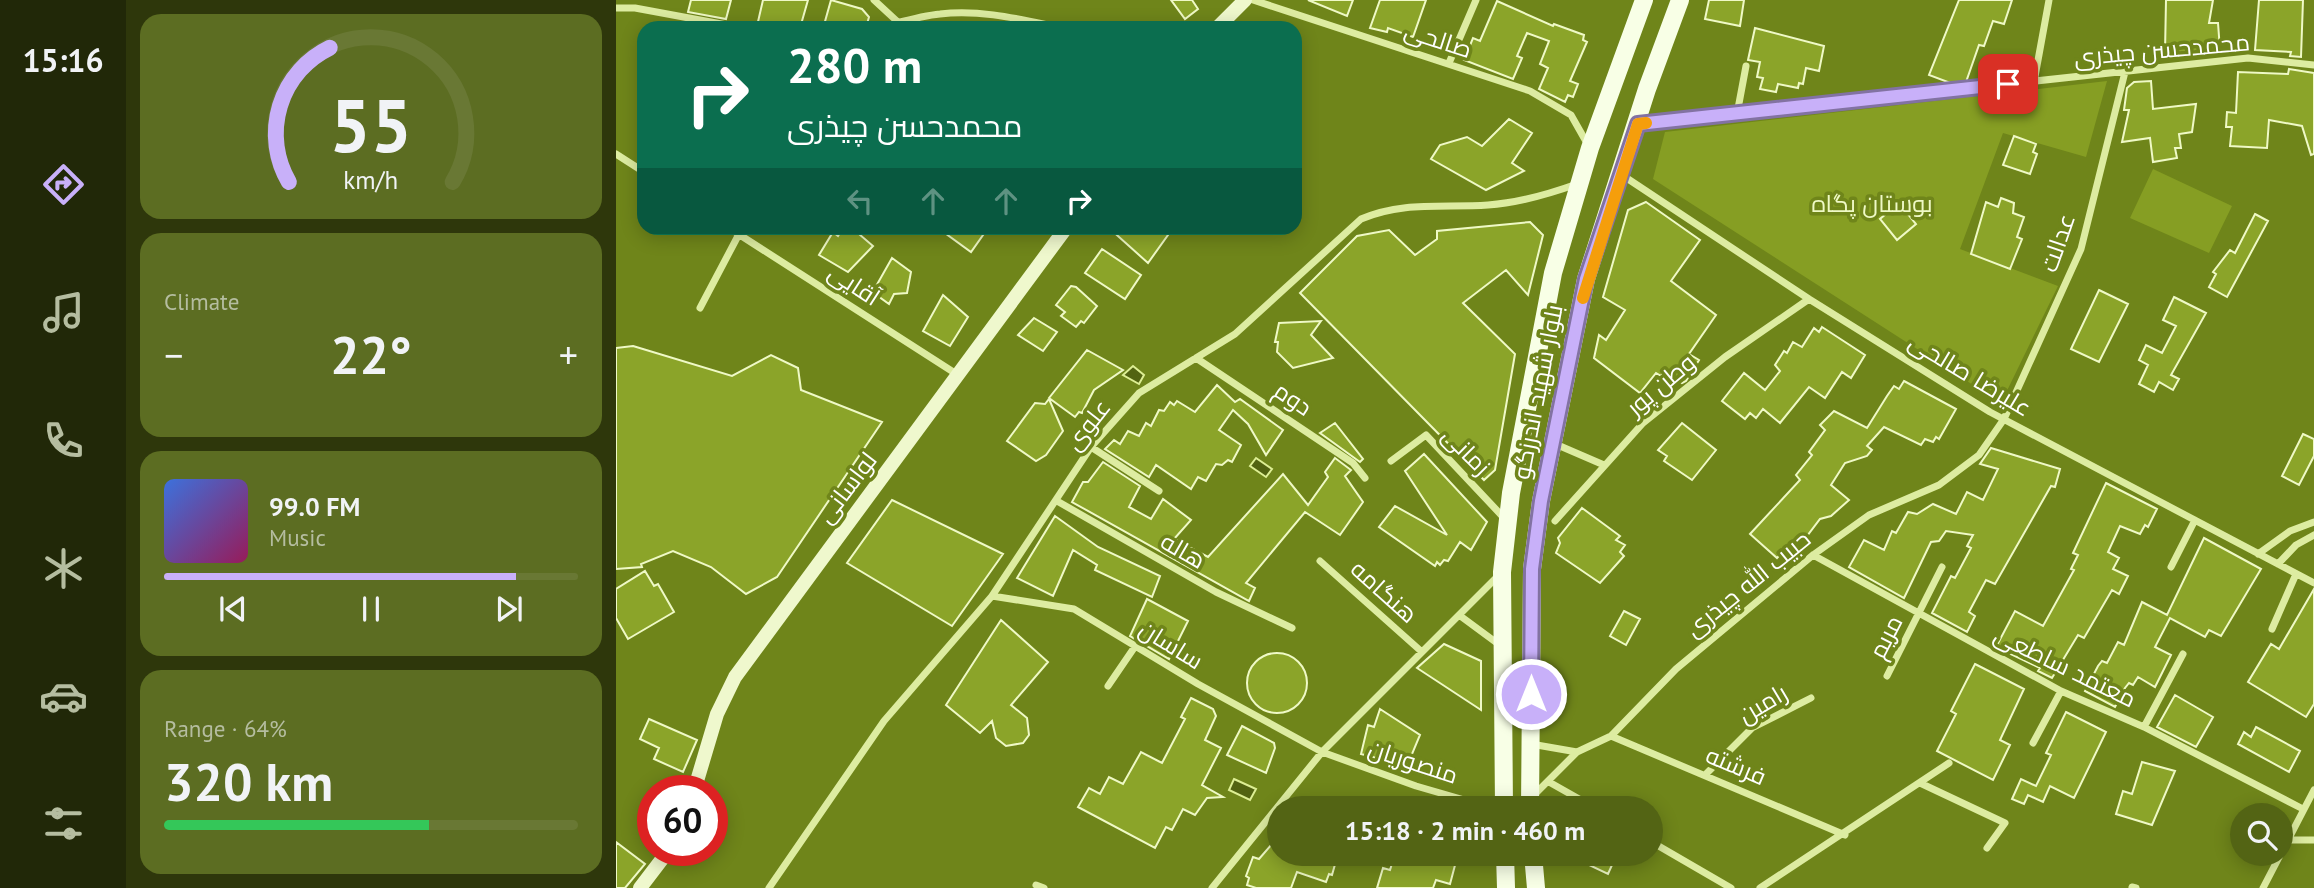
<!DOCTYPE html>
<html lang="en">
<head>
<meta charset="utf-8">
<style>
  body { margin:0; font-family:"PT Sans",Cairo,sans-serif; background:#5c6d22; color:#f1f3f6; height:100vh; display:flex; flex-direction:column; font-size:26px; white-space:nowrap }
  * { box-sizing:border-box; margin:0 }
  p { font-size:23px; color:#b5bda0 }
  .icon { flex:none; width:38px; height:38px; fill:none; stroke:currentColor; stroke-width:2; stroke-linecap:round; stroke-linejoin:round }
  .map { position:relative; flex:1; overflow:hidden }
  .sheet { display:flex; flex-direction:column; gap:14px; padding:14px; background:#2e370b; width:490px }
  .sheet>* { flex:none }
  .guide { position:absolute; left:21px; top:21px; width:665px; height:214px; border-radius:21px; box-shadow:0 4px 18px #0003; background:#0b6e4f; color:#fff; overflow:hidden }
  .controls { position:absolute; left:1614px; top:803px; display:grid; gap:14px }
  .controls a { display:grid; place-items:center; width:63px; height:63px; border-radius:50%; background:#536414; box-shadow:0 4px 18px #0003; font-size:35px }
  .speed { position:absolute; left:21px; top:775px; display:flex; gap:14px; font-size:35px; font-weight:700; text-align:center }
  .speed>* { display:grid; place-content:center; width:91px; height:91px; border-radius:50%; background:#536414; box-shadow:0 4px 18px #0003; line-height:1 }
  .speed .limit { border:10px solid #d22; background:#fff; color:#111 }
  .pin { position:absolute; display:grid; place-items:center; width:60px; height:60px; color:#fff; margin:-30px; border-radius:14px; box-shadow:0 4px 10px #0006 }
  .me { position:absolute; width:77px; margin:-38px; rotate:0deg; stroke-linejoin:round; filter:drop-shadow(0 0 5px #0008) }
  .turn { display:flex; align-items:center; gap:24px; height:147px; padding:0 35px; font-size:32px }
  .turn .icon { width:91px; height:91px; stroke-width:2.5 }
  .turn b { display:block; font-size:49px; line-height:60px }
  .lanes { display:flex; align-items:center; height:66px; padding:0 35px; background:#0003; justify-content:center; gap:35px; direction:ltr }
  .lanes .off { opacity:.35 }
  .big { font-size:52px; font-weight:700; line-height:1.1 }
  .sheet .tile { flex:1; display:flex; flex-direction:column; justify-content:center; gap:10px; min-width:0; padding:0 24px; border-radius:21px; background:#5c6d22 }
  .sheet .dial { align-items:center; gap:0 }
  .dial svg { height:182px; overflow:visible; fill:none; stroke:#697834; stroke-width:7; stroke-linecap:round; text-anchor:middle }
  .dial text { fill:#f1f3f6; stroke:none }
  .song { display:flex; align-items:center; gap:21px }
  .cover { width:84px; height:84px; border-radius:10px; background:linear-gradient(135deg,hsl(220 70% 55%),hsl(330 70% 35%)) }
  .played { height:7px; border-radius:4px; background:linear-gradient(90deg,#c8b0f9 85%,#697834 85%) }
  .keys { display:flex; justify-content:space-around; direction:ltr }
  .heat { display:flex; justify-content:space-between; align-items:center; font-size:38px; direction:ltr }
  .charge { height:10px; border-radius:5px; background:linear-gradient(90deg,#34c759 64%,#697834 0) }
  .trip { position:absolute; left:651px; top:796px; width:396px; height:70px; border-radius:35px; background:#536414; box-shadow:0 4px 18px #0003; font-weight:700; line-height:70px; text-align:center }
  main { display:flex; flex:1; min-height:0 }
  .dock { display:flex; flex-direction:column; width:126px; justify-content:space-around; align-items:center; background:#212808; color:#b5bda0 }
  .dock .icon { width:49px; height:49px }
  .dock .current { color:#c8b0f9 }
  .dock b { font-size:32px; color:#f1f3f6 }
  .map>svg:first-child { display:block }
</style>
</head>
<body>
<main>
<nav class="dock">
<b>15:16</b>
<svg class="icon current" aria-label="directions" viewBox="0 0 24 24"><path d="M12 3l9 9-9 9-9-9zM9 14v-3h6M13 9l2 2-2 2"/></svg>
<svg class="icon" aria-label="music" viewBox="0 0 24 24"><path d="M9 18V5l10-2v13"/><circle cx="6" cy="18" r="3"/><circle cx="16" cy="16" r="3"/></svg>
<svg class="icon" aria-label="phone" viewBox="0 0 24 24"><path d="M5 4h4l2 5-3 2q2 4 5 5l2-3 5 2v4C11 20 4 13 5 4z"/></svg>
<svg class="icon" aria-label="climate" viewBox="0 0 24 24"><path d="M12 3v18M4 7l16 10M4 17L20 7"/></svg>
<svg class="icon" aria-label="car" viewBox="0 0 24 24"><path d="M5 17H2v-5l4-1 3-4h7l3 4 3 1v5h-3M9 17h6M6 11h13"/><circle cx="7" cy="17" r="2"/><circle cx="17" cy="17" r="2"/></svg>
<svg class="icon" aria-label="filters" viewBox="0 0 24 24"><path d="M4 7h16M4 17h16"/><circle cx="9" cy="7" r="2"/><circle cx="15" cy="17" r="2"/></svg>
</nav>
<section class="sheet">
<div class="tile dial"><svg viewBox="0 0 100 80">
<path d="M14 69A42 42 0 1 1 86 69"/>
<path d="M14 69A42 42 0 0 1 32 10" stroke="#c8b0f9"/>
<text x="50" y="56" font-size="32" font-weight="700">55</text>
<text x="50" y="72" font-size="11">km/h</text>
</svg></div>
<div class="tile"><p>Climate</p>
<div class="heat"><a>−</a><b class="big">22°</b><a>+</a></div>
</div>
<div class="tile">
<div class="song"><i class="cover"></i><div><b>99.0 FM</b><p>Music</p></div></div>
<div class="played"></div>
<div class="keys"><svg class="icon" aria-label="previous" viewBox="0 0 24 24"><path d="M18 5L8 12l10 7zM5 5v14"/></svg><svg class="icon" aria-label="pause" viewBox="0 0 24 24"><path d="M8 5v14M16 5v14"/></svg><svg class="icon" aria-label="next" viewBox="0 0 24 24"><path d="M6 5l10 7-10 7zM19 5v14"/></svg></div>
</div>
<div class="tile"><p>Range · 64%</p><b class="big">320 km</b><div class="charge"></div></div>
</section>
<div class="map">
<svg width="1698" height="888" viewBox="0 0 1698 888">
  <rect width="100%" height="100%" fill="#6f851a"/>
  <path fill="#869e23" d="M1491,81L1470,157L1387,133L1344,249L1442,286L1385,403L1037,179L1049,132Z
    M1537,169L1616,206L1593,253L1514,218Z"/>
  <path fill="#526311" stroke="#ddee94" stroke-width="2" d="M517,366L528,375L523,384L507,375Z
    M640,458L656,469L650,477L634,466Z
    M618,779L640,789L634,800L613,790Z"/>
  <path fill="#8ba429" stroke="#eff9c6" stroke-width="2" d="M75,0H115L110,19L72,12Z
    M147,0H192L184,28L141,26Z
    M215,0L246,9L253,17L251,24L208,25Z
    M555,0H576L582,9L569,19Z
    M692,0H737L731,16Z
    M764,0H810L797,37L772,28L771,32L754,28Z
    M1093,0H1128L1124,26L1089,19Z
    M1343,0H1396L1388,24L1377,21L1368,46L1363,45L1350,82L1337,84L1313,75Z
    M1550,0H1597L1593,23H1602L1604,50L1549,53Z
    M1643,0H1687L1685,57L1674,56L1675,52L1639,50Z
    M881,1L937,26L938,24L968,35L967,40L971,42L954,81L962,84L957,97L952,95L949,102L923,89L932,68L924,64L933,41L911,33L901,56L906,58L897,79L848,60L857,38L864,41Z
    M1139,28L1208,46L1203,71L1190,68L1187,84L1183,83L1182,88L1162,84L1160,92L1144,89L1147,78L1141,77L1144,62L1132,60Z
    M1673,69L1698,73V154L1695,155L1686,126L1653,120L1651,148L1614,146L1616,127H1610L1611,112L1620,113L1622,72L1672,74Z
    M1535,81L1537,109L1580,104L1576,132L1563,134L1565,148H1559L1561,158L1537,162L1534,138L1506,142L1513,110H1508L1511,88L1518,82Z
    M893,119L916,133L896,163L908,171L870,190L815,159L824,145L851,137L866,146Z
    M1398,136L1420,144L1417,152L1421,154L1414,174L1387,165Z
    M1385,198L1398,203L1397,213L1408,217L1401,237L1406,239L1394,269L1355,254L1370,202L1382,207Z
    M1030,202L1084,240L1055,281L1100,315L1073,354L1083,360L1070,381L1066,383L1048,371L1045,376L1040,373L1024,393L978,358L983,335L990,340L1009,310L987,297L1012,210Z
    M1283,203L1300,224L1281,240L1264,219Z
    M1639,214L1652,221L1611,297L1593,287L1600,274L1597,272L1614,250L1619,253Z
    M914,222L927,235L912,295L890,270L847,303L899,354L879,470L868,480L684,293L741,236L773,230L799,255L821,239V231Z
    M227,228H236L257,246L232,272L203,255L217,232L222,236Z
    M322,228H372L355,252Z
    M493,228H557L532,263Z
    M486,249L525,275L509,299L469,273Z
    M276,258L295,272L291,293L278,294L273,304L262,296L259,288Z
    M455,286L460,287L481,306L468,323L465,321L460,327L445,316L449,312L440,305Z
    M1483,290L1512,304L1483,362L1455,349Z
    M327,295L352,317L334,346L307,331Z
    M1558,297L1590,313L1555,375L1563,379L1557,390L1543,382L1538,392L1523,384L1532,365L1523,360L1530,345L1546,353L1560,326L1547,320Z
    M418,318L441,332L427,351L402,335Z
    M705,321L695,335L717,358L677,368L661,352L662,342H659L663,323Z
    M1206,327L1249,355L1235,378L1226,372L1209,398L1193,387L1164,423L1147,409L1140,418L1134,413L1129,419L1106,401L1128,373L1149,390L1164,371L1159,365L1168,351L1171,353L1177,342L1186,347L1198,328L1203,332Z
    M17,346L116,376L155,355L182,368L185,390L266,422L161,577L130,594L95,567L57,551L25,564L26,567L0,569V348Z
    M471,350L507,370L478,390L466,413L463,412L459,417L433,398Z
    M1288,381L1340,409L1323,439L1320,437L1317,442L1309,439L1305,445L1268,427L1251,446L1256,450L1251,456L1229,463L1215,485L1233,500L1215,516L1204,519L1191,536L1180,538L1161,558L1134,534L1184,480L1180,475L1196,455L1193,452L1209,430L1204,425L1218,411L1251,428L1271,396L1278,386L1283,389Z
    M601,385L619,402L624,399L667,430L650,455L632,424L617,410L603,430L625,445L616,462L612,460L606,465L600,464L590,481L582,477L575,489L540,465L533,477L489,449L498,440L504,444L512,431L523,436L530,423L535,426L543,410L548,411L554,402L558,405L561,401L579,412Z
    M433,399L447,431L430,455L420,461L391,441L419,403L429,404Z
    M719,423L747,459L744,462L704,433Z
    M1066,423L1100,450L1076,480L1048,461L1051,456L1042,450Z
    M1687,434L1698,439V456L1683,485L1666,476Z
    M1375,448L1444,469L1439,487L1435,486L1379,584L1370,580L1353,612L1359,616L1351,632L1316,613L1335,576L1339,578L1355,548L1351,546L1357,535L1330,531L1323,541L1315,542L1288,598L1233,567L1248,540L1268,550L1276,531L1280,533L1292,512L1301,514L1317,504L1340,514L1351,492L1367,500L1382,469L1364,464Z
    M808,454L871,522L855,550L844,542L832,561L828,560L824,565L821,562L819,566L763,527L779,506L831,535L789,471Z
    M719,458L735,470L729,476L747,502L724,535L689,512L630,583L639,588L633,601L456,502L467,482H472L487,462L524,486L513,507L535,519L547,499L575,520L558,539L592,557L667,474L692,505L712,477L709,472Z
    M1490,483L1541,509L1532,527L1529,525L1524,534L1504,526L1492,552L1503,558L1497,569L1512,576L1503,594L1496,590L1468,638L1462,635L1436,678L1422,671L1424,668L1380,647L1399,611L1427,626L1458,570L1455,569L1462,555L1457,553Z
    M276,500L387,554L336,626L231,563Z
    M966,508L1004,536L1000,540L1009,545L1004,552L1008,556L984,583L940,553L944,543L942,538Z
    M439,516L482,547L544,576L536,597L479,570L481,565L457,550L437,596L401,578Z
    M1588,538L1645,569L1605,636L1593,630L1589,637L1554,618L1539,647L1555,655L1539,687L1522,677L1517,685L1513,683L1509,688L1499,707L1469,691L1482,666L1486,661L1491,663L1502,642L1508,645L1526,602L1551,615Z
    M29,571L38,586L42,584L58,612L12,639L0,618V589Z
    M1698,589V704L1690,717L1632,682L1655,644L1663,649Z
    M531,599L572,621L553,659L514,636Z
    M1008,611L1024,619L1010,645L994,636Z
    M385,620L432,662L395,705L411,718L413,735L407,743L390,746L380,738L376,721L364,733L330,705Z
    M828,644L865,661V710L801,668Z
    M631 683a30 30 0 1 1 60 0a30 30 0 1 1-60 0Z
    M1359,664L1408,689L1384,740L1394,745L1377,780L1321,751L1340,714L1335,711Z
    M1559,695L1597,717L1580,747L1541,727Z
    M575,698L597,709L600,716L589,740L605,748L586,785L607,797L591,798L579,815L567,809L556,830L550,827L539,848L462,807L473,788L484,794L493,777L507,784L525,752L546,763L569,719L565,717Z
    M764,709L804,735L791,766L745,754L752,725L758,727Z
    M1450,712L1490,732L1458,798L1434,786L1427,802L1412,795L1408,804L1396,799L1405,779L1420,786L1435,755L1430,753Z
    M33,719L81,740L67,772L38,759L43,748L24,739Z
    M626,726L658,743L659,748L650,773L611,755Z
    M1640,727L1684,751L1673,772L1622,744L1628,732L1635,737Z
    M1526,762L1559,771L1536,825L1500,814L1507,791L1516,794Z
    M663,836V854H722L716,875L713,874L710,882L681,872L675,888H640L631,885L633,878L630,876L637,857L643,859Z
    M0,842L29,864L9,888H0Z
    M779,854H842L834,884L820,880L817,888H761L767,868L774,870Z
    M950,854H1001L992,874Z"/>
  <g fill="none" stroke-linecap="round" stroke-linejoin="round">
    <path stroke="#ddeca1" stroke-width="7" d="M258,0L284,24
      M637,0L914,91L955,115L972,145
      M0,8H19L127,28
      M261,28C282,23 303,16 324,14C366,9 407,20 447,28
      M833,63L860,0
      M1418,82L1433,0
      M1121,114L1130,66
      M1022,124L1632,58L1698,65
      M0,154L28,172
      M1006,175L1193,299L1374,412L1698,583
      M113,228L342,375
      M84,308L123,234
      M580,358L737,463L749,478
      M937,443L988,465
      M475,447L543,491
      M775,461L810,435L889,519
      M441,501L600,592L676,628
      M939,521L1027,423L1109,357L1193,299
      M1642,554L1674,531L1698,522
      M1197,555L1445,691L1528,727L1687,809
      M704,561L806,652
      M1662,564L1680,545L1698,535
      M1555,567L1579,520
      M376,596L458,609L582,684L706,752L800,786L876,808
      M843,615L885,646
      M1656,629L1680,574
      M1271,676L1326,567
      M492,686L520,645
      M1528,727L1567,654
      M995,736L1229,835
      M1417,743L1445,691
      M915,744L961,752
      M1090,774L1136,728L1195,698
      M933,782L979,808
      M1304,783L1389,823L1371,848
      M917,796L961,752L995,736L1060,669L1197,555L1253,515L1323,485L1363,455L1388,419L1465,249L1509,72
      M1672,840H1698
      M1034,841L1115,888
      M420,885L428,888
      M1516,887L1520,888
      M153,888L268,721L376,596L475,447L523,393L619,334L745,219C787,201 827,208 872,205C902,203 933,194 961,184
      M596,888L706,752L884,574
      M1144,888L1333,763
      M1647,888L1698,790"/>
    <path stroke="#eff8cd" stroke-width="14" d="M601,28L629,0
      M78,791L101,714L119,677L450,228
      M24,888L53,850"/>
    <path stroke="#f8ffe6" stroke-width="18" d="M888,808L886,572L895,493L937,273L974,148L1028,0
      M914,808L916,569L925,501L970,279L1031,89L1064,0
      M889,854L890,888
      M917,854L920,888"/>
  </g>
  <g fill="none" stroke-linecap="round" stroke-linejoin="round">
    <g stroke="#8272a2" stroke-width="18">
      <path id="route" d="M915,694L916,569L925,501L970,279L1022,124L1392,84"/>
    </g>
    <use href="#route" stroke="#c8b0f9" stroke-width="12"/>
    <path stroke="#f59e0b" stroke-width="12" d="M967,298L1022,124L1030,123"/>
  </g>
  <g text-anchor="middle" stroke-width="7" stroke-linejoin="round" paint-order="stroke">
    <g font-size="24" fill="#fff" stroke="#6f851a">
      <text transform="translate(822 40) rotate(18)" y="8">صالحی</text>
      <text transform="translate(1546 50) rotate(-5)" y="8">محمدحسن چیذری</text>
      <text transform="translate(1442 243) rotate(-71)" y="8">عدالت</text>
      <text transform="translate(238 285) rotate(33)" y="8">آقایی</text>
      <text transform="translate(1354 375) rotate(31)" y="8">علیرضا صالحی</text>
      <text transform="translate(1045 385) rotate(-40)" y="8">وطن پور</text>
      <text transform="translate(922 392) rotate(-79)" y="8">بلوار شهید اندرزگو</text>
      <text transform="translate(677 399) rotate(34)" y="8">دوم</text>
      <text transform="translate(472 425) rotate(-52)" y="8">علوی</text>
      <text transform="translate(850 451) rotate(45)" y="8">زمانی</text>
      <text transform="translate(231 488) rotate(-53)" y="8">لواسانی</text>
      <text transform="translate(567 551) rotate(30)" y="8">هاله</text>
      <text transform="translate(1132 584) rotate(-39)" y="8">حبیب الله چیذری</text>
      <text transform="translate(768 592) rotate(42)" y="8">هنگامه</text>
      <text transform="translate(1270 637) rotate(-63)" y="8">مریم</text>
      <text transform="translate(555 645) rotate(32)" y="8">ساسان</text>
      <text transform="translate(1449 667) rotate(26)" y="8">معتمد ساطعی</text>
      <text transform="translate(1147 704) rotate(-31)" y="8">رامین</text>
      <text transform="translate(797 762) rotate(18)" y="8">منصوریان</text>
      <text transform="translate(1120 766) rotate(23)" y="8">فرشته</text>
    </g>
    <g font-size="24" fill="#eff9c6" stroke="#6f851a">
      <text x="1256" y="212">بوستان پگاه</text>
    </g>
  </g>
</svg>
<div class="controls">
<a><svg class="icon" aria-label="search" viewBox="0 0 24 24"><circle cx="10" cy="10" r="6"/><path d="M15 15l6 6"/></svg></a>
</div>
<div class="speed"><div class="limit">60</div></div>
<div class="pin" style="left:1392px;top:84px;background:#d93025"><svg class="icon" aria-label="arrive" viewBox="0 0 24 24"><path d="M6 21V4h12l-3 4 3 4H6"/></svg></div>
<svg class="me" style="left:915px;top:694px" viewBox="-20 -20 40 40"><circle r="17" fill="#c8b0f9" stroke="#fff" stroke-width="3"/><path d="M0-11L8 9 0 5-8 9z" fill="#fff"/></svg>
<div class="trip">15:18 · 2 min · 460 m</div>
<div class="guide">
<div class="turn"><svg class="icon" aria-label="right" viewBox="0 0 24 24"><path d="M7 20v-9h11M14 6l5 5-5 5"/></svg><div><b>280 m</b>محمدحسن چیذری</div></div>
<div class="lanes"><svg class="icon off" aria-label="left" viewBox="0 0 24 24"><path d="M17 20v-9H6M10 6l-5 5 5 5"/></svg><svg class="icon off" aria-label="ahead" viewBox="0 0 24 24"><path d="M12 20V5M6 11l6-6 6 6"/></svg><svg class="icon off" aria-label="ahead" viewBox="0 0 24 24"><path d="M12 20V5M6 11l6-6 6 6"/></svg><svg class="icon" aria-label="right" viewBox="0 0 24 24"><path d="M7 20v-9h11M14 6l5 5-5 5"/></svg></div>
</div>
</div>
</main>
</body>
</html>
